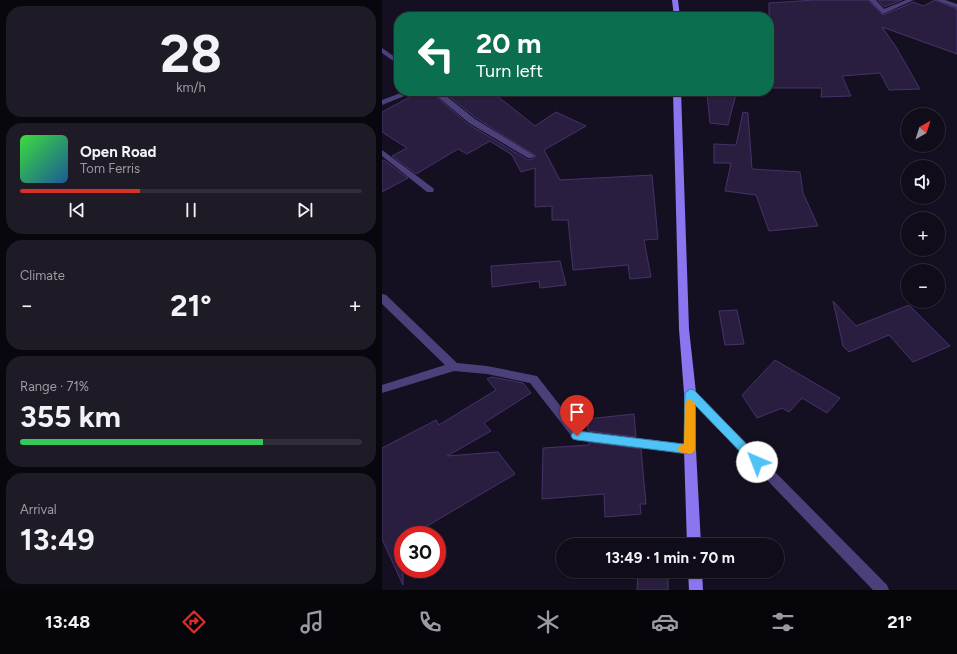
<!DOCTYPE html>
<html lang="en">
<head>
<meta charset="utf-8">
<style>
  body { margin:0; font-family:Figtree,sans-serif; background:#1e1a26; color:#f1f3f6; height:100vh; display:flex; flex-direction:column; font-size:15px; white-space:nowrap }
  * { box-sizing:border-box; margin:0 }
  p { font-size:13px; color:#9c9ba2 }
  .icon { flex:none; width:22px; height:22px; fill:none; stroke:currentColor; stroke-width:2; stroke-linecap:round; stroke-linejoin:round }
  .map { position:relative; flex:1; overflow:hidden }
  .sheet { display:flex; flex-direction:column; gap:6px; padding:6px; background:#09070e; width:382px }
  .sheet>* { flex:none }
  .guide { position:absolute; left:12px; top:12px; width:380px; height:84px; border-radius:16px; box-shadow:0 1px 3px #0004,0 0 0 1px #302c38; background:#0b6e4f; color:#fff; overflow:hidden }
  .needle { width:26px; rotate:39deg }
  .buttons { position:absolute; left:519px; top:108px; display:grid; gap:8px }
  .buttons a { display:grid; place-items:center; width:44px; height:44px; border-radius:50%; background:#100c19; box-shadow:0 1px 3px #0004,0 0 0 1px #302c38; font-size:20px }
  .speed { position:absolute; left:12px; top:526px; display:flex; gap:8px; font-size:20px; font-weight:700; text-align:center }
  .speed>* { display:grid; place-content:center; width:52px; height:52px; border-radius:50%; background:#100c19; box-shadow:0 1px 3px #0004,0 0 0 1px #302c38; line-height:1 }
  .speed .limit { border:6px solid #d22; background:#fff; color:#111 }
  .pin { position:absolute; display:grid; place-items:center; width:34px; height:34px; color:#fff; margin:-41px -17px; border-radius:50% 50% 50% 0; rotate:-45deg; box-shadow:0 0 4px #0007 }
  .pin .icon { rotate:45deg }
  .me { position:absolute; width:44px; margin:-22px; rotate:316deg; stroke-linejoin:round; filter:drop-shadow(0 0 3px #0008) }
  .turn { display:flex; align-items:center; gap:14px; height:84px; padding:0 16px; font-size:18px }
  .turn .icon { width:52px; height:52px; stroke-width:2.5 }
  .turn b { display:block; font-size:28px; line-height:34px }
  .big { font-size:30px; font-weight:700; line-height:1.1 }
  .sheet .tile { flex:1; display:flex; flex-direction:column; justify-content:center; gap:6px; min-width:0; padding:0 14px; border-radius:16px; background:#1e1a26 }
  .sheet .dial { align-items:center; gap:0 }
  .dial b { font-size:52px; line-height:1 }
  .song { display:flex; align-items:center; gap:12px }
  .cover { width:48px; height:48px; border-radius:6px; background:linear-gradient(135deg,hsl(120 70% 55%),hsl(210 70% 35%)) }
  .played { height:4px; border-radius:2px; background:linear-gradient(90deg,#d93025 35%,#302c38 35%) }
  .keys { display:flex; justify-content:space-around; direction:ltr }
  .heat { display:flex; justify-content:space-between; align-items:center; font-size:22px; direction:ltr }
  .charge { height:6px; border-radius:3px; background:linear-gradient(90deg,#34c759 71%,#302c38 0) }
  .trip { position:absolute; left:174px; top:538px; width:228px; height:40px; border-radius:20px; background:#100c19; box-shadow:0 1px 3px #0004,0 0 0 1px #302c38; font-weight:700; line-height:40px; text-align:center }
  .dock { display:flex; height:64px; justify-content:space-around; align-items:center; background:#06050a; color:#9c9ba2 }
  .dock .icon { width:28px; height:28px }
  .dock .on { color:#d93025 }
  .dock b { font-size:18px; color:#f1f3f6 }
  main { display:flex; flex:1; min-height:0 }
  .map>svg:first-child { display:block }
</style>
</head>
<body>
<main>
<section class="sheet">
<div class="tile dial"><b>28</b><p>km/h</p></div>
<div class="tile">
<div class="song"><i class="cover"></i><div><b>Open Road</b><p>Tom Ferris</p></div></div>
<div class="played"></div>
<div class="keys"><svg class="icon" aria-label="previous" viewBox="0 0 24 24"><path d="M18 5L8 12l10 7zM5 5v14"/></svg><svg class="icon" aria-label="pause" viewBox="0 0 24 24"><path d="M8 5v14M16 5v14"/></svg><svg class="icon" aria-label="next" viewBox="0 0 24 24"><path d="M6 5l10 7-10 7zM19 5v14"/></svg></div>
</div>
<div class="tile"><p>Climate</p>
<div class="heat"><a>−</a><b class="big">21°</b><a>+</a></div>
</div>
<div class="tile"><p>Range · 71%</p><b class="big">355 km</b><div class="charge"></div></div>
<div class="tile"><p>Arrival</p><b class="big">13:49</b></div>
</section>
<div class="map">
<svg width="575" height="590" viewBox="0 0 575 590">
  <rect width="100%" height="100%" fill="#151021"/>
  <path fill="#2a1e40" stroke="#463269" d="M433,0H486L501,15L532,2L541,6L553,0L575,9V54L500,27L514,47L538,89L507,90L498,73L460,76L469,96L439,97L440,88H387V3Z
    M496,0H520L502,7Z
    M39,91H48L86,124L146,160L150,159L154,156L94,118L60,91H109L153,126L174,112L204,126L162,150L178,180L270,175L276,239L262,240L269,277L248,279L246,265L191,270L186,220H170V206L153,207V168L139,172L130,155L108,141L85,154L76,149L34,174L10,156L25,148L0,132V112Z
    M325,94H354L346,125L328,123Z
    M361,112L366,113L370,169L418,172L421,193L436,226L387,231L374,195L343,191L349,163H332V144L354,145Z
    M2,160L26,178L0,192V161Z
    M178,261L184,285L158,288L157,281L110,287L109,266Z
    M451,301L474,326L527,305L568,346L531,362L507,335L467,352L461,346Z
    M355,310L362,344L343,345L337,311Z
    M393,360L458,398L445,413L420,398L407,412L400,408L375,418L360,395Z
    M110,377L141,383L149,393L102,423L109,431L65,456L116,452L133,474L30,535H21V585L0,539V448L54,420L57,425L114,390L105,379Z
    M252,414L254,437L206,431L205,419Z
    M207,442L259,449L264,504H258L259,514L223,517L222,494L160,499L161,448L207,445Z
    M256,571H286V590H255Z"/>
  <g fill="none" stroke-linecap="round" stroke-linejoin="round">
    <path fill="#4c407b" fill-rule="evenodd" d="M487,0H494L502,9L524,0H532L501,14Z
      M554,0H563L575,4V8Z
      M0,48L17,60V65L0,53Z
      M24,91H35L0,105V100Z
      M49,91H58L93,119L153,156L149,158H146L87,123Z
      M0,150L51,188L52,190L51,192H45L0,156Z
      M0,294L4,295L75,363L105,366L155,376L198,431L308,445L312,446L314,450L312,454L308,455L191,438L148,383L105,374L72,371L0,393V385L63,365L0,304Z
      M308,389L312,390L505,585L507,590H491L304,396L302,393L304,390Z"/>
    <path fill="#8d75f0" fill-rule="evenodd" d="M290,0H296L298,17H292Z
      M291,91H299L307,329L314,393V450L319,545H305L302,450V393L297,329Z
      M306,571H320L321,590H307Z"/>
  </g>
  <path fill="#4fc3f7" stroke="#337fa1" d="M308,389L312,390L378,458L380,462L378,465H371L313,405V450L311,453L308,454L195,440L191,439L189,436L191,432L195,431L302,444L303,393Z"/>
  <path fill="#f59e0b" d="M308,399L313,403V450L311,453L308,454L297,452L296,449L297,446L302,444L303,403Z"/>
</svg>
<div class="buttons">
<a><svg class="needle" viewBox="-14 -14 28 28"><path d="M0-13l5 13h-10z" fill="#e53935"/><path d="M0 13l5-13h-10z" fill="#9c9ba2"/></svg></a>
<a><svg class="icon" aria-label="sound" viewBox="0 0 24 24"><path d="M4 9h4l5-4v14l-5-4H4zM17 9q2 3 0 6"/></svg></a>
<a>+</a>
<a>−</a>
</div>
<div class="speed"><div class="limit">30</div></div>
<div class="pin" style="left:195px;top:436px;background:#d93025"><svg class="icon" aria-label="arrive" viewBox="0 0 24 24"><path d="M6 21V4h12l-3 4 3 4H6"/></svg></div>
<svg class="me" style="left:375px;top:462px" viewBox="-20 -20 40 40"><circle r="19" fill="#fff"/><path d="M0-13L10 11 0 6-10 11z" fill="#4fc3f7"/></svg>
<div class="trip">13:49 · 1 min · 70 m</div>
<div class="guide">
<div class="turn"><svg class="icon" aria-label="left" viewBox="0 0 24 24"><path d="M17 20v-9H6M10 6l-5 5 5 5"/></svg><div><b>20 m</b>Turn left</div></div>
</div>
</div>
</main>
<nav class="dock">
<b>13:48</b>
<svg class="icon on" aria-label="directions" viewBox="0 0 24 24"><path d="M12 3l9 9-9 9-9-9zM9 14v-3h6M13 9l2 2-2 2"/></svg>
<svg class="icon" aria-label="music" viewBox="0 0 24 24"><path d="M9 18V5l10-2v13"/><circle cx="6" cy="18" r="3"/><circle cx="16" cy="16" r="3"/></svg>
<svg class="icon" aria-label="phone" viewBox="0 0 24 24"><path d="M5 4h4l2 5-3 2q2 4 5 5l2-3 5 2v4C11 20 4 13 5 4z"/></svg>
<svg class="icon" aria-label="climate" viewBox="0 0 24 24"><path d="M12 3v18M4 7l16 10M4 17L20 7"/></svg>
<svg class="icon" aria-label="car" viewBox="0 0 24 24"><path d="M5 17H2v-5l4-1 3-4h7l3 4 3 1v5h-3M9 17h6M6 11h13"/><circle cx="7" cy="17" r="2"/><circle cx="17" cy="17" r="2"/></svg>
<svg class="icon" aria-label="filters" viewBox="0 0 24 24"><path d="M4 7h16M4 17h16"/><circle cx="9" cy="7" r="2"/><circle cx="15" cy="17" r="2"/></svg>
<b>21°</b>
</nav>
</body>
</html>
